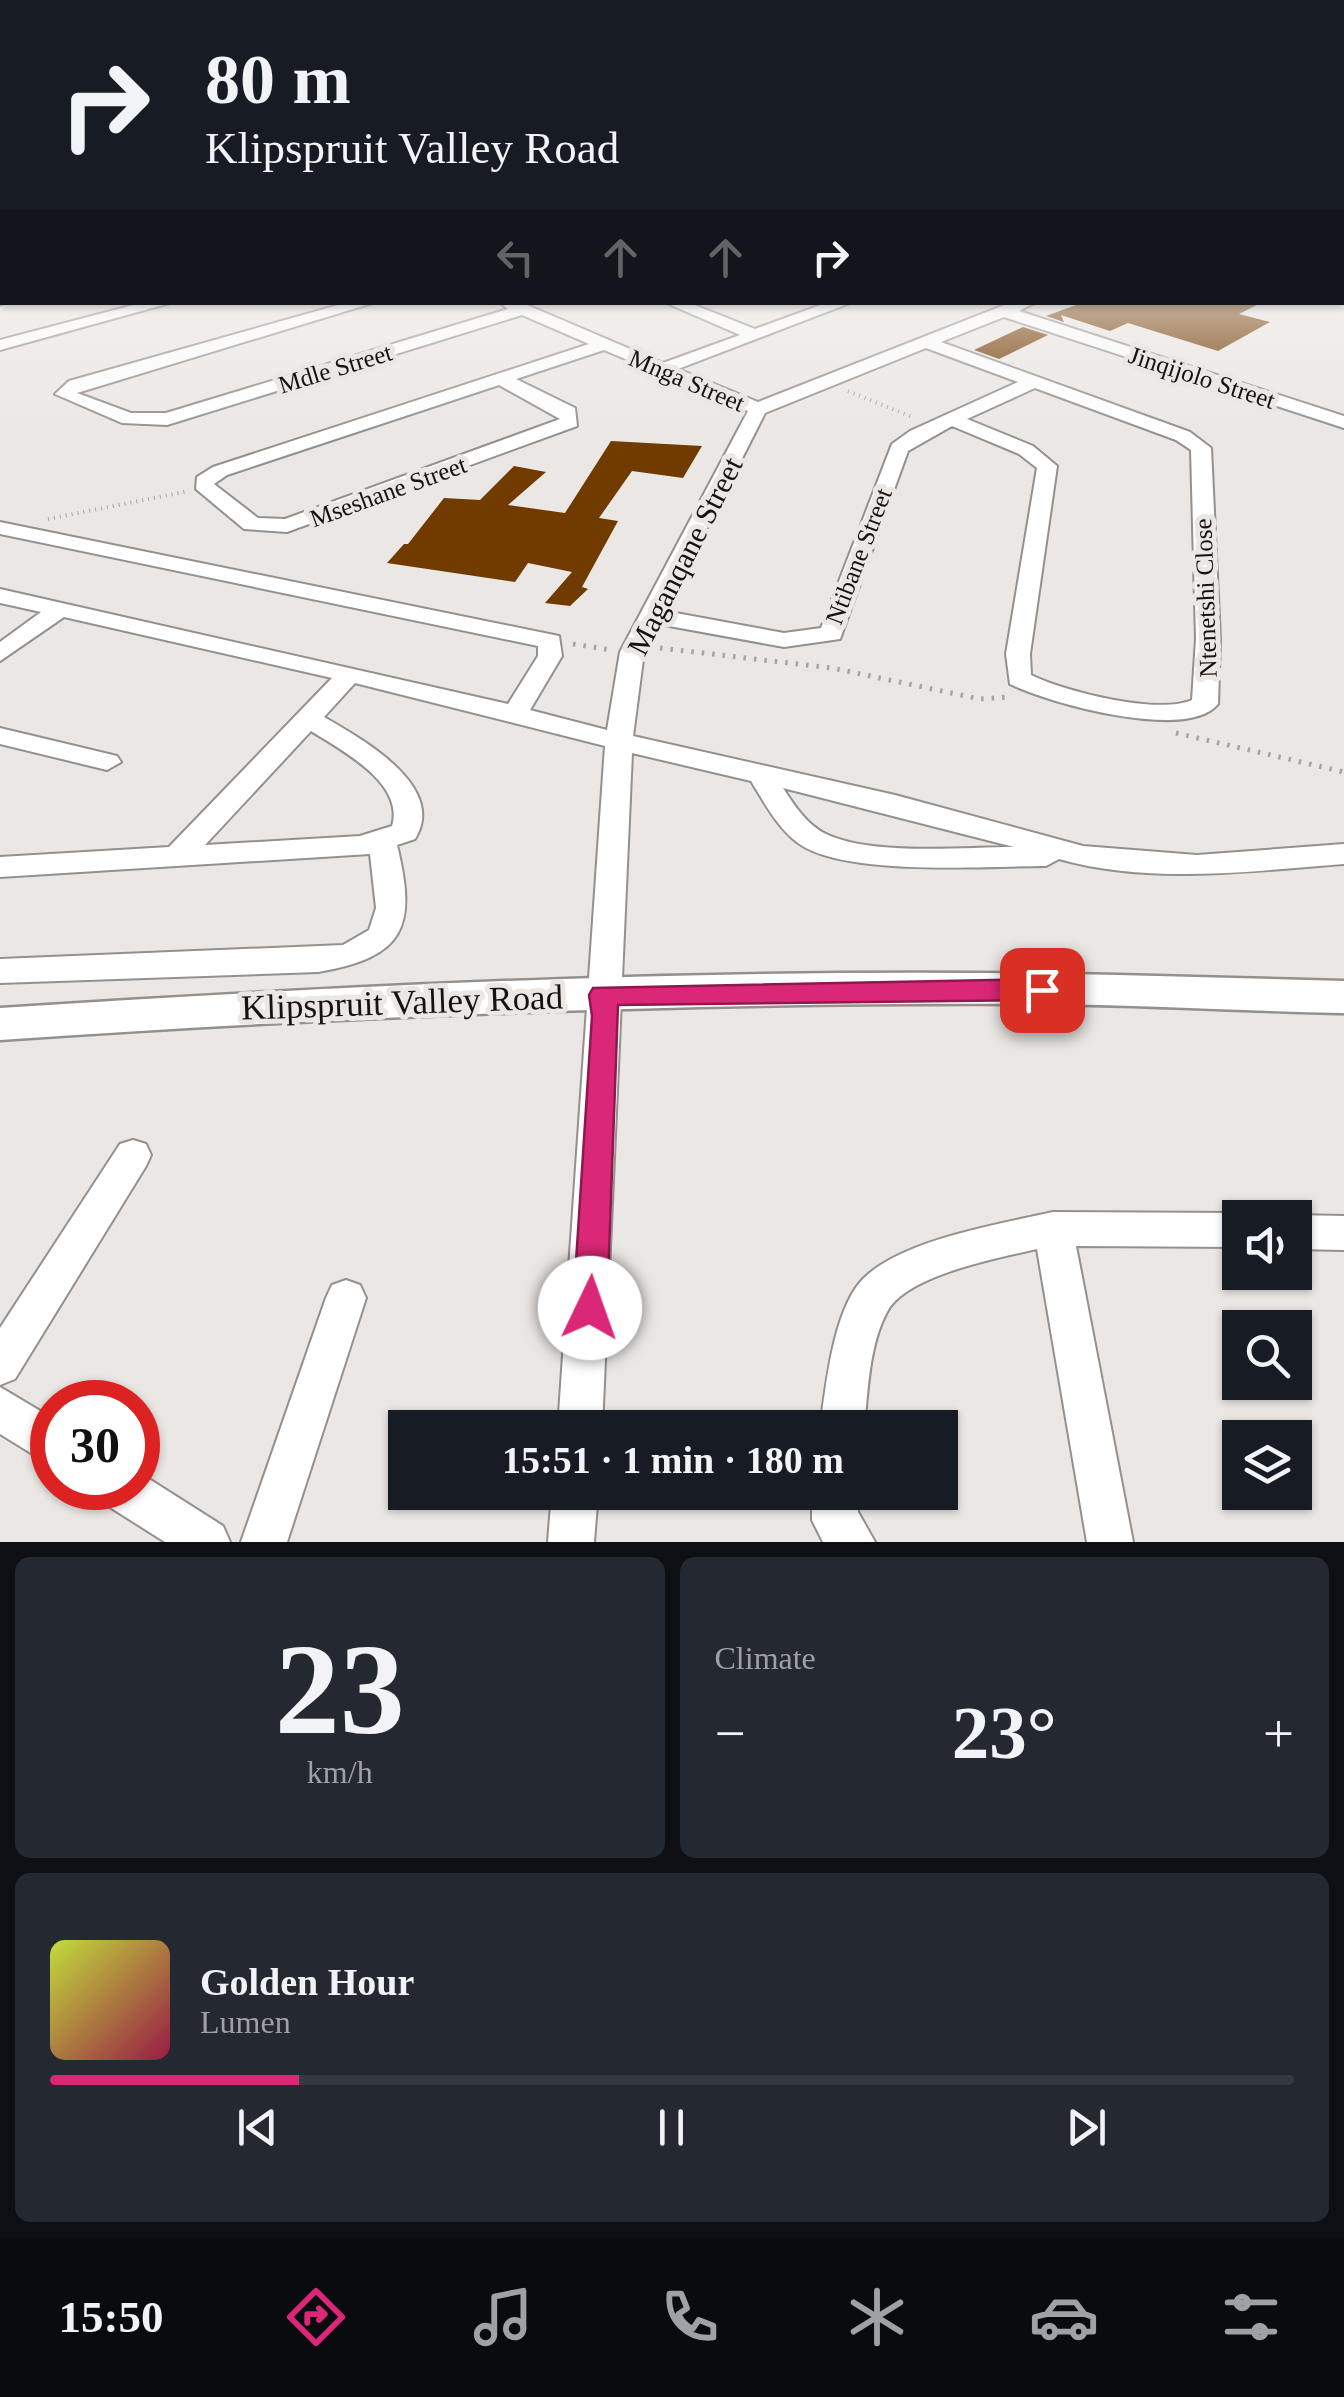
<!DOCTYPE html>
<html lang="en">
<head>
<meta charset="utf-8">
<style>
  body { margin:0; font-family:Georgia,serif; background:#242831; color:#f1f3f6; height:100vh; display:flex; flex-direction:column; font-size:38px; white-space:nowrap }
  * { box-sizing:border-box; margin:0 }
  p { font-size:32px; color:#9ea1a6 }
  .icon { flex:none; width:55px; height:55px; fill:none; stroke:currentColor; stroke-width:2; stroke-linecap:round; stroke-linejoin:round }
  .map { position:relative; height:1542px; overflow:hidden }
  .side { display:flex; flex-direction:column; gap:15px; padding:15px; background:#0d0f14; flex:1 }
  .side>* { flex:none }
  .hud { position:absolute; left:0px; top:0px; width:1345px; height:305px; box-shadow:0 2px 8px #0004; background:#171b24; color:#f1f3f6; overflow:hidden }
  .fabs { position:absolute; left:1222px; top:1200px; display:grid; gap:20px }
  .fabs a { display:grid; place-items:center; width:90px; height:90px; border-radius:0px; background:#171b24; box-shadow:0 2px 8px #0004; font-size:50px }
  .speed { position:absolute; left:30px; top:1380px; display:flex; gap:20px; font-size:50px; font-weight:700; text-align:center }
  .speed>* { display:grid; place-content:center; width:130px; height:130px; border-radius:50%; background:#171b24; box-shadow:0 2px 8px #0004; line-height:1 }
  .speed .limit { border:15px solid #d22; background:#fff; color:#111 }
  .pin { position:absolute; display:grid; place-items:center; width:85px; height:85px; color:#fff; margin:-42px; border-radius:20px; box-shadow:0 5px 15px #0006 }
  .me { position:absolute; width:110px; margin:-55px; rotate:3deg; stroke-linejoin:round; filter:drop-shadow(0 0 8px #0008) }
  .turn { display:flex; align-items:center; gap:35px; height:210px; padding:0 40px; font-size:45px }
  .turn .icon { width:130px; height:130px; stroke-width:2.5 }
  .turn b { display:block; font-size:70px; line-height:85px }
  .lanes { display:flex; align-items:center; height:95px; padding:0 40px; background:#0003; justify-content:center; gap:50px; direction:ltr }
  .lanes .off { opacity:.35 }
  .big { font-size:75px; font-weight:800; line-height:1.1 }
  .side .card { flex:1; display:flex; flex-direction:column; justify-content:center; gap:15px; min-width:0; padding:0 35px; border-radius:15px; background:#242831 }
  .side .dial { align-items:center; gap:0 }
  .dial b { font-size:130px; line-height:1 }
  .song { display:flex; align-items:center; gap:30px }
  .cover { width:120px; height:120px; border-radius:15px; background:linear-gradient(135deg,hsl(70 70% 55%),hsl(340 70% 35%)) }
  .played { height:10px; border-radius:5px; background:linear-gradient(90deg,#db2777 20%,#363941 20%) }
  .keys { display:flex; justify-content:space-around; direction:ltr }
  .heat { display:flex; justify-content:space-between; align-items:center; font-size:55px; direction:ltr }
  .side .tiles { flex:1; display:grid; gap:15px; grid-template-columns:1fr 1fr }
  .card:last-child { grid-column:span 2 }
  .trip { position:absolute; left:388px; top:1410px; width:570px; height:100px; border-radius:0px; background:#171b24; box-shadow:0 2px 8px #0004; font-weight:800; line-height:100px; text-align:center }
  .menu { display:flex; height:160px; justify-content:space-around; align-items:center; background:#090b0e; color:#9ea1a6 }
  .menu .icon { width:70px; height:70px }
  .menu .selected { color:#db2777 }
  .menu b { font-size:45px; color:#f1f3f6 }
  .map>svg:first-child { display:block }
</style>
</head>
<body>
<div class="map">
<svg width="1344" height="1542" viewBox="0 0 1344 1542">
  <rect width="100%" height="100%" fill="#ebe7e4"/>
  <path fill="#713b00" d="M1084,302H1263L1239,314L1270,322L1218,351L1128,323L1110,331L1061,315L1064,322L1046,316Z
    M1023,327L1048,335L999,359L974,350Z
    M611,441L702,446L683,478L632,471L599,518L618,521L582,587L588,589L570,606L545,603L572,572L528,563L515,582L387,563L404,544H408L444,498L480,500L514,466L546,472L508,505L565,513Z"/>
  <g fill="none" stroke-linecap="round" stroke-linejoin="round">
    <g stroke="#94908d" stroke-width="4">
      <path id="minor" d="M0,221H2V227H0Z
        M2,294V302H7L0,305Z
        M145,302H174L0,350V340Z
        M349,302H376L77,393L131,413H166L508,309L499,302H520L663,363L740,335L664,302H687L755,329L829,302H853L678,369L758,402L1012,302H1036L1019,311L1344,416V428L1004,317L941,342L1190,432L1211,448L1220,639L1218,704C1187,742 1048,703 1010,684L1006,654L1037,468L1019,454L952,426L908,451L840,639L784,647L658,624L644,652L633,736L895,795L1083,846L1197,855L1344,844V864C1250,871 1151,885 1059,859L1046,866C987,866 844,877 798,843C777,827 764,802 751,781L632,753L602,1428H558L605,746L355,683L324,717C360,738 448,786 415,839L397,845C417,927 405,957 318,972L0,983V959L343,945L369,930L376,908L370,854L0,877V857L169,847L332,678L64,617L0,661V642L41,612L0,603V589L508,704L538,656V646L0,534V522L559,636L562,656L530,710L607,730L620,652L748,411L604,350L516,379L575,408L577,426L287,532L244,529L196,489L197,477L213,467L589,344L522,315L167,425L122,423L55,394L69,381ZM926,348L1018,382L910,431L892,444L821,628L784,633L665,611L765,413ZM499,385L560,419L285,519L258,518L214,484L227,475ZM1035,388L1176,440L1191,450L1196,639L1192,700C1157,715 1066,692 1031,675L1030,654L1057,466L1033,446L967,419ZM311,731C341,750 405,783 392,826L360,836L205,845ZM783,788L1014,847C963,847 872,856 826,834C807,825 794,805 783,788Z
        M0,728L117,756L121,762L107,770L0,744Z
        M133,1140L146,1144L151,1155L146,1166L15,1379L0,1385V1328L120,1144Z
        M1053,1212L1240,1213L1252,1218H1240V1247L1076,1246L1133,1542H1087L1037,1249C998,1258 906,1275 887,1312C869,1345 868,1391 864,1428H820C826,1386 833,1310 863,1279C901,1240 1000,1224 1053,1212Z
        M1295,1215L1344,1216V1250L1295,1249V1218H1288Z
        M346,1280L360,1285L366,1298L287,1542H241L326,1298L332,1285Z
        M0,1387L52,1418V1466L0,1434Z
        M138,1472L223,1526L230,1542H165L105,1504L99,1488H138Z
        M552,1492H598L594,1542H548Z
        M812,1492H858V1512L875,1542H823L812,1520Z"/>
    </g>
    <g stroke="#94908d" stroke-width="5">
      <path id="tertiary" d="M1118,975L1344,981V1013C1243,1011 1143,1005 1042,1004C694,1002 347,1016 0,1040V1008C371,984 745,966 1118,975Z"/>
    </g>
    <path stroke="#a6a3a0" stroke-width="4" stroke-dasharray="1 5" stroke-linecap="butt" d="M848,391L912,417
      M48,519L189,491"/>
    <path stroke="#a6a3a0" stroke-width="5" stroke-dasharray="2.5 8" stroke-linecap="butt" d="M573,644L611,650
      M660,648L832,668L980,699L1009,697
      M1176,733L1344,772"/>
    <use href="#minor" fill="#fff" fill-rule="evenodd"/>
    <use href="#tertiary" fill="#fff" fill-rule="evenodd"/>
  </g>
  <linearGradient id="sky" x2="0" y2="1"><stop stop-color="#7cc2ee"/><stop offset="0.51" stop-color="#f6f4f3"/><stop offset="1" stop-color="#f6f4f3" stop-opacity="0"/></linearGradient>
  <rect width="1344" height="436" fill="url(#sky)"/>
  <path fill="#db2777" stroke="#8e194d" stroke-width="2.5" d="M1042,979L1056,990L1042,1000L618,1005L607,1308L602,1319L590,1324L578,1319L573,1308L592,1016L589,995L593,988Z"/>
  <g text-anchor="middle" stroke-width="10" stroke-linejoin="round" paint-order="stroke">
    <g font-size="25" fill="#151312" stroke="#ebe7e4">
      <text transform="translate(335 368) rotate(-17)" y="9">Mdle Street</text>
      <text transform="translate(1202 377) rotate(18)" y="9">Jinqijolo Street</text>
      <text transform="translate(687 380) rotate(23)" y="9">Mnga Street</text>
      <text transform="translate(388 491) rotate(-20)" y="9">Mseshane Street</text>
      <text transform="translate(858 556) rotate(-69)" y="9">Ntibane Street</text>
      <text transform="translate(1205 598) rotate(-92)" y="9">Ntenetshi Close</text>
    </g>
    <g font-size="30" fill="#151312" stroke="#ebe7e4">
      <text transform="translate(685 556) rotate(-63)" y="10">Maganqane Street</text>
    </g>
    <g font-size="35" fill="#151312" stroke="#ebe7e4">
      <text transform="translate(402 1002) rotate(-2)" y="12">Klipspruit Valley Road</text>
    </g>
  </g>
</svg>
<div class="fabs">
<a><svg class="icon" aria-label="sound" viewBox="0 0 24 24"><path d="M4 9h4l5-4v14l-5-4H4zM17 9q2 3 0 6"/></svg></a>
<a><svg class="icon" aria-label="search" viewBox="0 0 24 24"><circle cx="10" cy="10" r="6"/><path d="M15 15l6 6"/></svg></a>
<a><svg class="icon" aria-label="layers" viewBox="0 0 24 24"><path d="M12 4l9 5-9 5-9-5zM3 14l9 5 9-5"/></svg></a>
</div>
<div class="speed"><div class="limit">30</div></div>
<div class="pin" style="left:1042px;top:990px;background:#d93025"><svg class="icon" aria-label="arrive" viewBox="0 0 24 24"><path d="M6 21V4h12l-3 4 3 4H6"/></svg></div>
<svg class="me" style="left:590px;top:1308px" viewBox="-20 -20 40 40"><circle r="19" fill="#fff"/><path d="M0-13L10 11 0 6-10 11z" fill="#db2777"/></svg>
<div class="trip">15:51 · 1 min · 180 m</div>
<div class="hud">
<div class="turn"><svg class="icon" aria-label="right" viewBox="0 0 24 24"><path d="M7 20v-9h11M14 6l5 5-5 5"/></svg><div><b>80 m</b>Klipspruit Valley Road</div></div>
<div class="lanes"><svg class="icon off" aria-label="left" viewBox="0 0 24 24"><path d="M17 20v-9H6M10 6l-5 5 5 5"/></svg><svg class="icon off" aria-label="ahead" viewBox="0 0 24 24"><path d="M12 20V5M6 11l6-6 6 6"/></svg><svg class="icon off" aria-label="ahead" viewBox="0 0 24 24"><path d="M12 20V5M6 11l6-6 6 6"/></svg><svg class="icon" aria-label="right" viewBox="0 0 24 24"><path d="M7 20v-9h11M14 6l5 5-5 5"/></svg></div>
</div>
</div>
<section class="side">
<div class="tiles">
<div class="card dial"><b>23</b><p>km/h</p></div>
<div class="card"><p>Climate</p>
<div class="heat"><a>−</a><b class="big">23°</b><a>+</a></div>
</div>
<div class="card">
<div class="song"><i class="cover"></i><div><b>Golden Hour</b><p>Lumen</p></div></div>
<div class="played"></div>
<div class="keys"><svg class="icon" aria-label="previous" viewBox="0 0 24 24"><path d="M18 5L8 12l10 7zM5 5v14"/></svg><svg class="icon" aria-label="pause" viewBox="0 0 24 24"><path d="M8 5v14M16 5v14"/></svg><svg class="icon" aria-label="next" viewBox="0 0 24 24"><path d="M6 5l10 7-10 7zM19 5v14"/></svg></div>
</div>
</div>
</section>
<nav class="menu">
<b>15:50</b>
<svg class="icon selected" aria-label="directions" viewBox="0 0 24 24"><path d="M12 3l9 9-9 9-9-9zM9 14v-3h6M13 9l2 2-2 2"/></svg>
<svg class="icon" aria-label="music" viewBox="0 0 24 24"><path d="M9 18V5l10-2v13"/><circle cx="6" cy="18" r="3"/><circle cx="16" cy="16" r="3"/></svg>
<svg class="icon" aria-label="phone" viewBox="0 0 24 24"><path d="M5 4h4l2 5-3 2q2 4 5 5l2-3 5 2v4C11 20 4 13 5 4z"/></svg>
<svg class="icon" aria-label="climate" viewBox="0 0 24 24"><path d="M12 3v18M4 7l16 10M4 17L20 7"/></svg>
<svg class="icon" aria-label="car" viewBox="0 0 24 24"><path d="M5 17H2v-5l4-1 3-4h7l3 4 3 1v5h-3M9 17h6M6 11h13"/><circle cx="7" cy="17" r="2"/><circle cx="17" cy="17" r="2"/></svg>
<svg class="icon" aria-label="filters" viewBox="0 0 24 24"><path d="M4 7h16M4 17h16"/><circle cx="9" cy="7" r="2"/><circle cx="15" cy="17" r="2"/></svg>
</nav>
</body>
</html>
